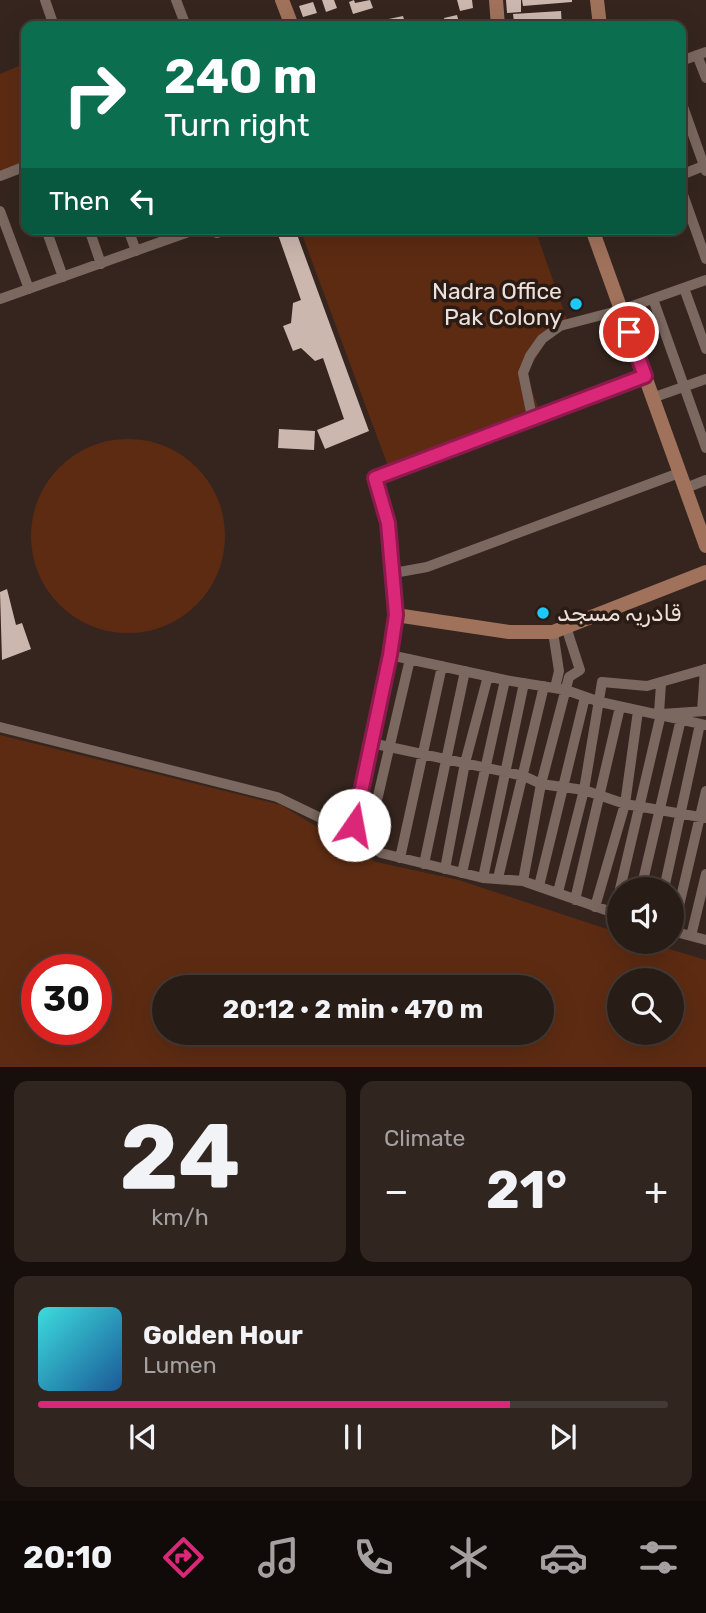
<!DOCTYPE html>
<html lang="en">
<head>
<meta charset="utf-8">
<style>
  body { margin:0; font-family:Rubik,"Noto Sans Arabic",sans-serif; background:#30251f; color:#f1f3f6; height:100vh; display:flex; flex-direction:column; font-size:26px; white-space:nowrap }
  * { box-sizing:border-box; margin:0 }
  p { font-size:23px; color:#a5a1a1 }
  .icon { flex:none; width:38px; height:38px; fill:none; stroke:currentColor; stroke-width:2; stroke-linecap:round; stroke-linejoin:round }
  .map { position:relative; height:1067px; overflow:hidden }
  .panel { display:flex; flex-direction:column; gap:14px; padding:14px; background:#160f0c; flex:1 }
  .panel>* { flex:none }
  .hud { position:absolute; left:21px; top:21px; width:665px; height:214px; border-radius:14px; box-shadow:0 7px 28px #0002,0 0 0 2px #443a35; background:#0b6e4f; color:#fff; overflow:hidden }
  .fabs { position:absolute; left:607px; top:877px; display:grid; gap:14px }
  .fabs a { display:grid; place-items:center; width:77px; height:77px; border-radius:50%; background:#281c16; box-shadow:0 7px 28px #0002,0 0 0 2px #443a35; font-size:35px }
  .speed { position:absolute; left:21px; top:954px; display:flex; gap:14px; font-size:35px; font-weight:700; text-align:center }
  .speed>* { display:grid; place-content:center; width:91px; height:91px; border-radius:50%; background:#281c16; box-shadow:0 7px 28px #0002,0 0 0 2px #443a35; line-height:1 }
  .speed .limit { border:10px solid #d22; background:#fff; color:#111 }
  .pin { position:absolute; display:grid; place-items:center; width:60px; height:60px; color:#fff; margin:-30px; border:4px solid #fff; border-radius:50%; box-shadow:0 2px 7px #0007 }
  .me { position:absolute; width:77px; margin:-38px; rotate:12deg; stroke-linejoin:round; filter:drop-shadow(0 0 5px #0008) }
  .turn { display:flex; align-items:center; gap:24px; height:147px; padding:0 28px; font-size:32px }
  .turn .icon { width:91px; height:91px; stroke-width:2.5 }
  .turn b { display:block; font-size:49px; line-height:60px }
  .then { display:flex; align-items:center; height:66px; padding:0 28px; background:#0003; gap:14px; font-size:26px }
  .big { font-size:52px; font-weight:700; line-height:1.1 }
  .panel .card { flex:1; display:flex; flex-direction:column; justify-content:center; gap:10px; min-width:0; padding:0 24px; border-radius:14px; background:#30251f }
  .panel .dial { align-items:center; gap:0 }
  .dial b { font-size:91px; line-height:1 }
  .song { display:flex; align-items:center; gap:21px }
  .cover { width:84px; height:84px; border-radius:10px; background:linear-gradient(135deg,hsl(180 70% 55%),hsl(210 70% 35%)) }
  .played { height:7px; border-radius:4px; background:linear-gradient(90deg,#db2777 75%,#443a35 75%) }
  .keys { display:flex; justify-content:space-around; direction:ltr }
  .heat { display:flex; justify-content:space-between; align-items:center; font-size:38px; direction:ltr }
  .panel .tiles { flex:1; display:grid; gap:14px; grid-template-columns:1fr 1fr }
  .card:last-child { grid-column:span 2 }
  .trip { position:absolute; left:152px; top:975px; width:402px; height:70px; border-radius:35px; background:#281c16; box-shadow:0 7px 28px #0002,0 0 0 2px #443a35; font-weight:700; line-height:70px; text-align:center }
  .dock { display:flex; height:112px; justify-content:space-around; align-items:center; background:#100b09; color:#a5a1a1 }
  .dock .icon { width:49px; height:49px }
  .dock .on { color:#db2777 }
  .dock b { font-size:32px; color:#f1f3f6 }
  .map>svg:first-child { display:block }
</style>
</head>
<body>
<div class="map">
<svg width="706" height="1067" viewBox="0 0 706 1067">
  <rect width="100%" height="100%" fill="#35251e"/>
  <path fill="#5d2b12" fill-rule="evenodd" d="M26,63V166L0,175V74Z
    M300,229H535L567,320L545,343L526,374L538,407L388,466Z
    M31 536a97 97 0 1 1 194 0a97 97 0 1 1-194 0Z
    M0,735L281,805L376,862L459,880L619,933L620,942H646L706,960V1067H0ZM37,970H96V1029H37ZM620,980H672V1032H620ZM164,987H542V1032H164Z"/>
  <path fill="#ccb7ae" d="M322,0H334L337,8L326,12Z
    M354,0L355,3L370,0L373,8L353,14L349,2Z
    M457,0H472L473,8L460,11Z
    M506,0H521V12L507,13Z
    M522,0H572V2L523,6Z
    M313,2L317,13L303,17L299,6Z
    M561,11L562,26H510L509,22H514L513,14Z
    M457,15L460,26H446L444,18Z
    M403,16L406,26H386L384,20Z
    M276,229H295L369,431L325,449L317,430L344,419L323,358L315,361L301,348L293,351L283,326L291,323L293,303L301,300Z
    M279,429L315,431L314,450L278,448Z
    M7,589L16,625L22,623L31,649L2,660L0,592Z"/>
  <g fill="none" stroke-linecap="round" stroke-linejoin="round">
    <path stroke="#7b6860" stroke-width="10" d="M45,0L54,26
      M176,0L186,26
      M697,55L706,78
      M681,61L706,52
      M681,101L706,171
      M681,175L706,165
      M0,176L26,166
      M681,189L706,259
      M0,211L29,289
      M46,229L63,277
      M89,229L101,264
      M128,229L136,251
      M217,233L229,229
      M684,288L706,349
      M0,299L197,229
      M653,299L706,448
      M652,398L706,379
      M532,417L523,373L530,356L542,339L560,326L621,310L706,280
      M686,488L706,480
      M394,573L427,567L679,473
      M553,632L559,671L555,688
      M390,655L505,680L566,690L600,702L706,725
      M702,711L705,669
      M659,713L661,684
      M0,727L277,797L356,835
      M371,743L524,776L541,784L584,790L625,804L706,818
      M367,843L410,659
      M400,858L442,666
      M424,864L465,671
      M445,869L465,763L488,676
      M462,873L505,680
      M483,878L524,683
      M498,878L544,686
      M523,881L541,784L569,677L580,670L566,627
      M539,886L585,697
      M620,889L661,714L706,711
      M641,889L681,719
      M664,889L700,724
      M558,892L584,790L602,682L647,686L706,669
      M575,900L620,707
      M595,907L625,804L638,711
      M614,913L620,890
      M620,915L523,881L483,878L381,853L356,835L354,825L390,655L396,615L388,523L375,479L645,376
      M672,931L706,940
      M673,931L706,791
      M691,936L706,874"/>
    <path stroke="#a0725c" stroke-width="14" d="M282,0L292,26
      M496,0L498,26
      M597,0L600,26
      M592,229L706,546
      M396,615L509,632H553L706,572"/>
  </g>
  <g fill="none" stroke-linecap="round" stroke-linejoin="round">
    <g stroke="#8e194d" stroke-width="18">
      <path id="route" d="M354,825L390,655L396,615L388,523L375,478L645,376L629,332"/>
    </g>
    <use href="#route" stroke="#db2777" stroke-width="12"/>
  </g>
  <g fill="#1cc9fc" stroke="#2a1b14" stroke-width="2.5">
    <circle cx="576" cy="304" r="7"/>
    <circle cx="543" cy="613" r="7"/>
  </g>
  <g text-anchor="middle" stroke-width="7" stroke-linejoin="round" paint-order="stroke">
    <g font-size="23" fill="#ece1dc" stroke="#2a1b14" text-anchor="end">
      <text x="562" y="299">Nadra Office<tspan x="562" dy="26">Pak Colony</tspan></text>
      <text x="557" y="621" text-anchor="start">قادریہ مسجد</text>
    </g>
  </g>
</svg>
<div class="fabs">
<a><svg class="icon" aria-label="sound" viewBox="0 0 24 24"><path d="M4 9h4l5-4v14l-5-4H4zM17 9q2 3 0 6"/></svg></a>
<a><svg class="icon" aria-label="search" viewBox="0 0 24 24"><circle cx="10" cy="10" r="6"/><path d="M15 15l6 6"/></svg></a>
</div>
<div class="speed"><div class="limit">30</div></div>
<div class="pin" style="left:629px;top:332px;background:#d93025"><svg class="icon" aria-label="arrive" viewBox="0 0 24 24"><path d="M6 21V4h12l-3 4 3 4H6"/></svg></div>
<svg class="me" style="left:354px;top:825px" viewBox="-20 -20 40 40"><circle r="19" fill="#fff"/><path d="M0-13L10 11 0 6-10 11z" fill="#db2777"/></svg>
<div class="trip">20:12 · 2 min · 470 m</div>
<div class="hud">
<div class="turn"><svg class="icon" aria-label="right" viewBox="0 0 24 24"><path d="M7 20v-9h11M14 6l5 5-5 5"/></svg><div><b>240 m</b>Turn right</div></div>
<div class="then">Then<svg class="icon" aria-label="left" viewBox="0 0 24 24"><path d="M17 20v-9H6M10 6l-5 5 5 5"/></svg></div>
</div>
</div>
<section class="panel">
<div class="tiles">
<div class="card dial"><b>24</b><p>km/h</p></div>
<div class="card"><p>Climate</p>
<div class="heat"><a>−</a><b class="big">21°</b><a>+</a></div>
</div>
<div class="card">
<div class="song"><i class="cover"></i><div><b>Golden Hour</b><p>Lumen</p></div></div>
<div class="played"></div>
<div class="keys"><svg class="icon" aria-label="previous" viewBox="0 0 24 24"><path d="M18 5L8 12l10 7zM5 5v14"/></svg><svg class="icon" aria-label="pause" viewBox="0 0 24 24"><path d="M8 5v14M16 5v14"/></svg><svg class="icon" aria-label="next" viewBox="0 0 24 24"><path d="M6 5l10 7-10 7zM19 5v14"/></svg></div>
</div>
</div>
</section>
<nav class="dock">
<b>20:10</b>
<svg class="icon on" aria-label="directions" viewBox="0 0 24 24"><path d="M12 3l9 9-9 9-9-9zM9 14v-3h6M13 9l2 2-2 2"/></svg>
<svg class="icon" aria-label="music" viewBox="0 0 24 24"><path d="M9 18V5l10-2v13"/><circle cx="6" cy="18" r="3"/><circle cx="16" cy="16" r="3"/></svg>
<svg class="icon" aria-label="phone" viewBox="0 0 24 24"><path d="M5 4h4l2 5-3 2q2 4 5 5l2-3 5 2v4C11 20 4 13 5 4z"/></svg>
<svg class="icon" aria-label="climate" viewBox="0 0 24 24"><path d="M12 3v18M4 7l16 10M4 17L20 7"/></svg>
<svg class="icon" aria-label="car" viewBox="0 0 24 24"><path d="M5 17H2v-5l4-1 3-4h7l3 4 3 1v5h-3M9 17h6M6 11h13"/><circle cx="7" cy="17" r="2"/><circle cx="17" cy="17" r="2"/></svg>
<svg class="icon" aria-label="filters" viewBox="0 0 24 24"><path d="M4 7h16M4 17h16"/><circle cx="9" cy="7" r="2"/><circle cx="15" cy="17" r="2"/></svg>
</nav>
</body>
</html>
